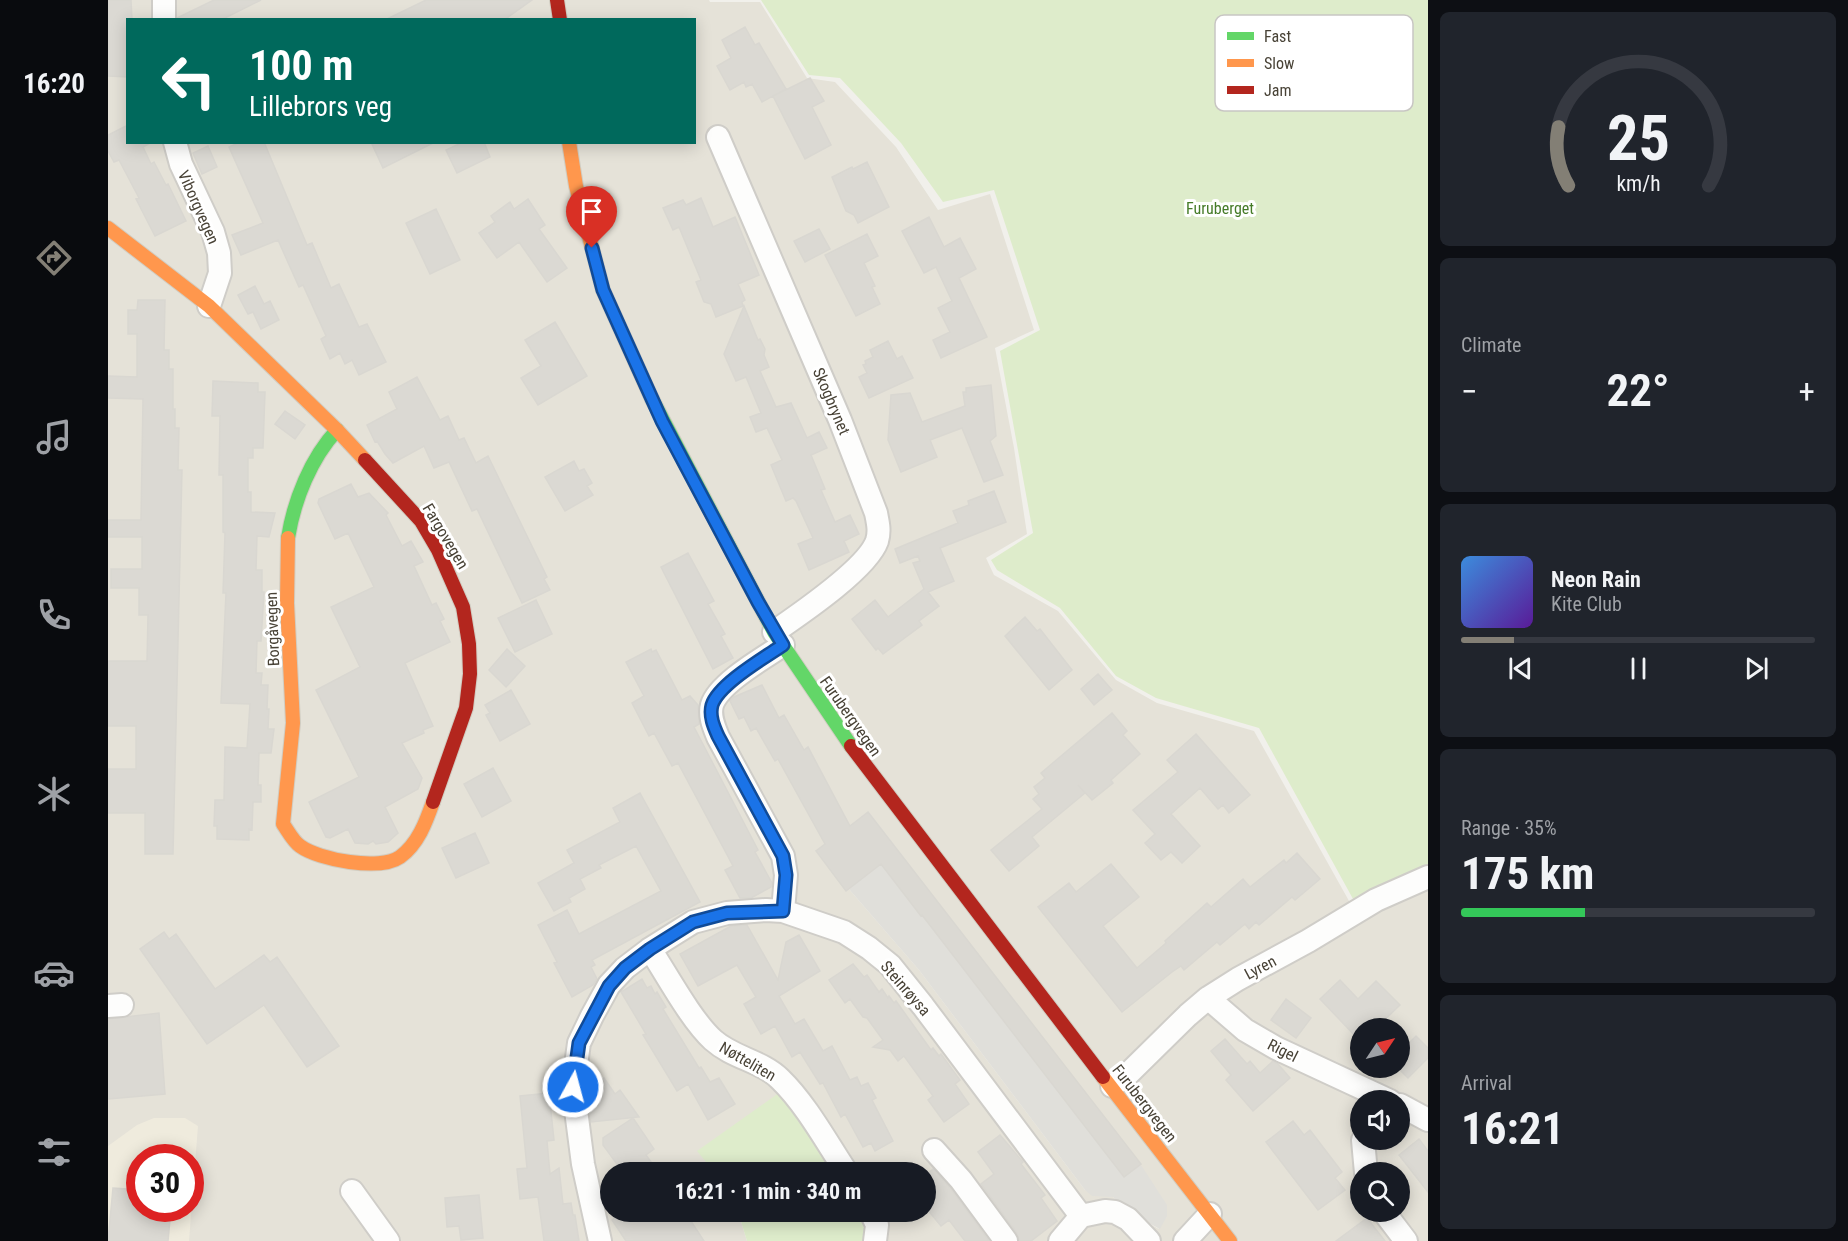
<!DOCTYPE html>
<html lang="en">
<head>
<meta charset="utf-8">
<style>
  body { margin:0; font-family:"Roboto Condensed",sans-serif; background:#20242c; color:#f1f3f6; height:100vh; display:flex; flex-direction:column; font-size:22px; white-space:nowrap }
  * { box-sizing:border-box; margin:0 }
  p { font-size:20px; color:#9ea1a6 }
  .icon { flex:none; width:33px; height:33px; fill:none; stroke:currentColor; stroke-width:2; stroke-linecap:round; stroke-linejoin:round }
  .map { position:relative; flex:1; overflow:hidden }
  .sheet { display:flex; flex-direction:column; gap:12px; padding:12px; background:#0d0f14; width:420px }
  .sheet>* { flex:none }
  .hud { position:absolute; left:18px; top:18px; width:570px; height:126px; border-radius:0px; box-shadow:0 3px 15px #0003; background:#00695c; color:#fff; overflow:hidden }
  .needle { width:39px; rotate:55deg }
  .controls { position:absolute; left:1242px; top:1018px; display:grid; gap:12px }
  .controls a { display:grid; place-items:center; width:60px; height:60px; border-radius:50%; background:#171b24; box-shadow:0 3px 15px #0003; font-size:30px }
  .speed { position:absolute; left:18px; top:1144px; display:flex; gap:12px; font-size:30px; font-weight:700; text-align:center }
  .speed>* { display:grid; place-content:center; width:78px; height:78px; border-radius:50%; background:#171b24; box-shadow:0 3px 15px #0003; line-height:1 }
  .speed .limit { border:9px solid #d22; background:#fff; color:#111 }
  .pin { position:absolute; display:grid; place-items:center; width:51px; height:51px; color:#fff; margin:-62px -26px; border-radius:50% 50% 50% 0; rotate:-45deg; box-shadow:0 0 6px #0007 }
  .pin .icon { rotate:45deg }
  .me { position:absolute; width:66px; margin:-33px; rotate:7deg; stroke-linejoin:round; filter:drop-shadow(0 0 4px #0008) }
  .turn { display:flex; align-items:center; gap:21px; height:126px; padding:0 24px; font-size:27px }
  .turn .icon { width:78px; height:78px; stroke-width:2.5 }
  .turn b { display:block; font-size:42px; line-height:51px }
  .big { font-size:45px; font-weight:700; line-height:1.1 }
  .sheet .widget { flex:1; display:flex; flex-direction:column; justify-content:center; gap:9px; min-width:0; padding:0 21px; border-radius:9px; background:#20242c }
  .sheet .dial { align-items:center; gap:0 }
  .dial svg { height:156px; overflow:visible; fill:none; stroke:#363941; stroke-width:7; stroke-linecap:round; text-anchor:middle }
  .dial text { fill:#f1f3f6; stroke:none }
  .song { display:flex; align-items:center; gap:18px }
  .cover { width:72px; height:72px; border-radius:9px; background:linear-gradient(135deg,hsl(210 70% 55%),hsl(270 70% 35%)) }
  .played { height:6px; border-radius:3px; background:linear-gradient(90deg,#837f75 15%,#363941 15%) }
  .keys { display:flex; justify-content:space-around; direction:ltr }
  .heat { display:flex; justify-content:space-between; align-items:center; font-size:33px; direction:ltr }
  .charge { height:9px; border-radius:4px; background:linear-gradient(90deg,#34c759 35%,#363941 0) }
  .trip { position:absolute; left:492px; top:1162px; width:336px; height:60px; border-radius:30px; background:#171b24; box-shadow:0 3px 15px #0003; font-weight:700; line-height:60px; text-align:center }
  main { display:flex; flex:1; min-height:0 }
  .tab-bar { display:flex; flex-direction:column; width:108px; justify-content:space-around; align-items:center; background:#090b0e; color:#9ea1a6 }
  .tab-bar .icon { width:42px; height:42px }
  .tab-bar .active { color:#837f75 }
  .tab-bar b { font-size:27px; color:#f1f3f6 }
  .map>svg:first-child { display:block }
</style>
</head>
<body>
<main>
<nav class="tab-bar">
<b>16:20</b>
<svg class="icon active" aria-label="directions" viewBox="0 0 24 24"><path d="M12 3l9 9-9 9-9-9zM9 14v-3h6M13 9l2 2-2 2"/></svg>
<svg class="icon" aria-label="music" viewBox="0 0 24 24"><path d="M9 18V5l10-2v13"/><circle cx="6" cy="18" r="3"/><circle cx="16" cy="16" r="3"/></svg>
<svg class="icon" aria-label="phone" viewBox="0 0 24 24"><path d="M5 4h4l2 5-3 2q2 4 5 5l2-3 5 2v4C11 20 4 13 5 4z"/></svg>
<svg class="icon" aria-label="climate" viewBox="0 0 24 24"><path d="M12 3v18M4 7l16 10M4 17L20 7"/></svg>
<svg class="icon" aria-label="car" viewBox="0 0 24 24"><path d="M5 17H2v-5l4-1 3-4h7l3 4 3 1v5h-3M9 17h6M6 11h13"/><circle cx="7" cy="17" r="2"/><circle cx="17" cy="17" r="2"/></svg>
<svg class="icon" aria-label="filters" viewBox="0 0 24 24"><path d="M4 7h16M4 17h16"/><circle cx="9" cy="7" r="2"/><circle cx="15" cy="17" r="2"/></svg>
</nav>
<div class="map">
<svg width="1320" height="1241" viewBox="0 0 1320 1241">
  <rect width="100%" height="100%" fill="#f1f0eb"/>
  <path fill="#e5e2d8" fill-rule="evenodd" d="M0,0H601L602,2H652L699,78L727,82L788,147L830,210L882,194L926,330L887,348L906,448L919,534L878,558L886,575L950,611L1008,680L1049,703L1146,731L1250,917L1320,885V1241H757L756,1212H818V1173H731L590,1150L607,1173H502V1212H630L639,1241H0ZM20,20H586V142H20ZM708,851L1051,1229L1033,1219L1005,1197L977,1190L811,970ZM1252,1029H1292V1068H1252ZM1252,1101H1292V1140H1252ZM32,1158H82V1209H32ZM1252,1173H1292V1212H1252Z"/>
  <path fill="#efebdd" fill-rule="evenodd" d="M46,1118H77L90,1126L81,1241H0V1146L29,1125ZM32,1158H82V1209H32Z"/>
  <path fill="#deeccb" d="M653,0H1320V875L1250,908L1151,728L1048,698L1008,676L952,608L889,570L883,560L925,533L892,351L932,330L886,190L835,202L793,143L732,78L701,75Z
    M675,1090L731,1173H607L589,1151Z
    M630,1212H756L759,1219L757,1241H639Z"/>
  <path fill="#e0dfda" d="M761,812L1035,1168L1059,1205V1216L1052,1229L1033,1219L1005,1197L984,1196L977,1190L811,970L708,851Z"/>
  <path fill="#dbd9d3" stroke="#d9d7d1" stroke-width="1.5" d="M0,0H23L24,20H20V77L0,76Z
    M106,0H153L113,20H69V18Z
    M318,0H424L396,20H277Z
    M637,27L647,45L651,43L678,89L654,102L644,84L638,87L636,82L622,90L609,66L623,58L614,40Z
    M702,78L716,101L704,107L723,145L697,159L665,96Z
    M20,125V142H44L35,147L43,164L46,162L58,185L60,184L78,221L47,236L28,199L31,198L11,160L6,162L0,151V135Z
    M132,142H156L199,245L204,243L223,288L231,284L251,327L259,324L278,362L251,375L244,360L237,364L232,353L222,359L213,339L218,336L195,285L191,287L170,240L133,255L124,235L155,223L121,147Z
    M263,142H327L275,168Z
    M355,142H376L382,157L349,173L338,150Z
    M100,146L109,167L94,174L85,153Z
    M759,162L781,207L750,223L746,215L738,211L724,177L744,167L745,169Z
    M593,198L605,227L627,217L651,275L630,284L637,300L634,302L635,306L608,317L603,304L596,302L588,282L593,280L571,227L565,230L555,208L575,200L578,205Z
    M420,199L437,225L431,229L459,268L439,282L411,242L389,258L371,233L387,222L383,216L402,202L406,209Z
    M328,209L352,260L322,274L298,223Z
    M821,217L836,247L852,238L868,269L851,278L879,337L833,358L825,340L842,332L830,308L844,301L828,267L816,273L794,231Z
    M711,229L722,249L697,262L686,241Z
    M759,234L770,256L756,263L767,286L764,287L772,304L748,316L717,255Z
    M147,286L156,304L162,301L171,320L153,329L145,312L140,314L130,295Z
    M30,300H57L56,350H61V369H65V409H67V428H71L70,470H74L65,854H37V813H0V769H28V726H0V661H39L40,615H31V588H3V569H34V537H0V520H33L35,399L0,398V376L29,377V334H20V310H29Z
    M636,306L650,340L652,339L657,349L656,355L661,367L652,371L668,407L683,403L699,438L711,432L719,448L703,455L717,489L713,490L727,522L742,515L751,534L736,541L741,552L701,570L690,544L705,538L688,501L685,498L678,501L663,465L674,460L659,428L648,432L642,417L653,413L638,377L628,381L616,354Z
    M447,322L479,376L430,405L413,378L433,366L417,340Z
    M780,341L789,359L794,356L805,378L761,398L751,377L759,373L755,365L758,364L757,361L765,357L762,350Z
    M309,377L332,420L340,416L351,440L356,438L368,463L380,456L439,577L436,579L442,590L414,603L369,509L364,511L341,462L326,468L316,446L285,463L277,454L269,441L267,442L259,425L289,409L281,392Z
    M105,381L150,383V392H157L155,448H145V458H140V492H143V512L167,513L161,537L149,536L148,570H154V592H156L153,641H149L148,673H154L153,685H160L159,709H161L160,729H166L163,753H151L150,785H153V802H145L144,830L141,829V840L109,839V826H106L107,800H116L117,747L139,748L142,704L113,703L118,593H115L117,533L115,532V475H111L112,416H104Z
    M883,385L888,436L882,441L895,475L876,482L854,428L822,440L829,457L793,472L780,440L783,395L802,393L814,422L857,406L855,392H858V388Z
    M177,411L197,425L187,439L167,424Z
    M466,461L471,471L476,469L484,483L479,486L485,495L457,511L437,477Z
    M243,484L250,497L261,493L280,513L278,515L294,546L303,541L315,562L306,566L324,605L328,603L336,619L332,621L342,642L297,663L325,726L315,730L316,733L294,743L314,778L310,789L277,807L290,833L280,842L268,844L265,841L260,844L247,843L240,829L222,838L218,837L201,802L251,777L208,690L252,667L223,607L266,587L240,533L227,539L210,503L211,499Z
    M886,491L898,522L832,548L846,581L820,592L831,606L811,621L814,625L775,654L770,648L768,650L744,619L767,600L780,617L816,589L805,563L812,561L810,556L792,563L787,549L850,523L845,511L861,505L860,501Z
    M580,553L606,601L600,604L617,634L613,636L625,658L605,669L553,567Z
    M428,600L444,634L407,652L390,618Z
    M917,617L929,631L932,629L964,670L941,690L897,636Z
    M399,649L417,666L398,687L381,670Z
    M543,649L544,652L548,650L574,700L582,696L590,705L591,724L586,727L650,850L647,852L664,883L663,887L643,898H632L617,870L625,866L570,763L564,766L546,733L541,736L524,703L536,696L518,662Z
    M990,674L1004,690L986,705L973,689Z
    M654,685L671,718L676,715L696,750L700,747L742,826L760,812L1033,1164L1016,1177L814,915L813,916L773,864L738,891L708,851L717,844L670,759L667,761L648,728L643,731L636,717L631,719L622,701L626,697Z
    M403,690L422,724L392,741L378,715L382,713L377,705Z
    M1004,713L1019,731L1015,735L1032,754L1003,780L1005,783L984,800L970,785L977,793L924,837L931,846L901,871L883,850L934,809L925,799L931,794L926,787L937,778L933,773Z
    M1088,734L1142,795L1121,813L1115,805L1110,809L1092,788L1063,814L1092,846L1074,863L1063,852L1053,860L1037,843L1047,834L1025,810L1070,772L1059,760Z
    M385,768L403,801L374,817L356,784Z
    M532,793L592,902L484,960L487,965L483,967L489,979L485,985L464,997L446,963L449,962L430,925L459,910L471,934L553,891L528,846L491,865L493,868L472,879L477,889L461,898L463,902L446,911L430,883L466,863L459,850L512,822L505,808Z
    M367,833L381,863L348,878L334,848Z
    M1189,853L1212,879L1187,900L1184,897L1151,925L1148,922L1141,929L1137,924L1112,945L1109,942L1076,970L1073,966L1064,972L1014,1012L930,907L961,883L968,892L1003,864L1031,897L995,926L1029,968L1058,943L1057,941L1099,903L1103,907L1135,879L1142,887L1176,860L1178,863Z
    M639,925L670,980L678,942L691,935L712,971L671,996L687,1024L696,1019L715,1051L724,1046L742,1080L749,1077L753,1086L760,1083L768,1098L764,1100L785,1141L767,1151L763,1143L755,1147L737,1114L733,1117L715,1083L712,1084L692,1052L684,1057L667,1026L653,1034L636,1004L648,997L629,965L590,986L572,954L623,926Z
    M56,932L61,939L68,934L107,989L156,955L162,962L169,957L231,1046L199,1067L156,1005L99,1044L32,949Z
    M745,964L756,977L759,975L771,992L774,989L780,998L781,996L786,1003L788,1001L823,1050L825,1048L831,1056L833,1054L852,1080L847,1084L861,1104L836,1122L820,1100L825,1096L796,1056L790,1061L782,1050L765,1047L775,1040L759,1018L755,1017L742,999L737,1003L721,980Z
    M534,979L539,988L543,986L547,994L549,992L558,1007L555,1009L591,1068L593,1067L602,1082L611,1078L627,1104L600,1120L580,1084L569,1091L535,1035L538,1034L513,992Z
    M1232,980L1250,999L1268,981L1292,1005L1267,1029H1252V1041L1212,999Z
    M1178,999L1203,1018L1188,1038L1163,1020Z
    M51,1013L57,1094L0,1099V1019Z
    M1308,1036L1320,1048V1058L1300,1078L1292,1070V1052Z
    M1117,1039L1139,1064L1142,1061L1152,1073L1165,1061L1170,1064L1182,1078L1145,1111L1118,1080L1123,1075L1103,1051Z
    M496,1078L507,1094L512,1090L531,1117L483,1122L482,1110L488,1106L479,1089Z
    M441,1093L446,1140L439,1141L442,1174L451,1168L455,1204L463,1203L465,1215H467L471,1241H436L430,1197L412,1199L409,1169L419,1168L412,1096Z
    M525,1118L546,1149L538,1155L551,1173H526L521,1166L514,1171L495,1145V1138Z
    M1185,1121L1196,1135L1202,1130L1234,1172L1227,1178L1237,1190L1210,1210L1158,1142Z
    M892,1135L915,1162L913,1164L937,1195L933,1198L949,1221L923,1241H911L909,1233L873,1184L886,1174L870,1152Z
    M1311,1139L1320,1151V1192L1291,1155Z
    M825,1169L843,1189L881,1241H857L841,1220L833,1226L818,1208L826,1202L818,1191V1175Z
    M5,1188L32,1190V1209H63L60,1241H0Z
    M371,1195L375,1238L353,1240L351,1226L339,1227L337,1198Z
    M515,1212H577L596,1241H518L504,1220Z
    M1259,1218L1277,1241H1228Z"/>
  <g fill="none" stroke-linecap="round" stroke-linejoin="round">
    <g stroke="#cfcdc8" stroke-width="26">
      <path id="street" d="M56,20V0
        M610,137L732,420L768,513C770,523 772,531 769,541C759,569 692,614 666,632
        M67,142L73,164L105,232L111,253L112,273L101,306
        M675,645C656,658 611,683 604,705C601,716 606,727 610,737L675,856L678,875L675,911
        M542,949C559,975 583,1020 605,1040C625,1058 654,1061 672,1079C698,1104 719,1143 739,1173
        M1100,998L1137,1030L1168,1048L1282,1101
        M0,1006L14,1005
        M1004,1086L1020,1074L1080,1015L1100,998L1130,979L1200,941L1268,900L1320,877
        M1292,1105L1320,1120
        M1255,1140L1258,1173
        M826,1150L853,1180L898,1241
        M244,1191L280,1241
        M763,1212L769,1225L767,1241
        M1276,1212L1298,1241
        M492,1241L475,1164L465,1087L471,1043L484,1016L501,985L517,968L542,949L585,922L619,913L658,910L675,911L736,932L761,948L782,965L815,1006L973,1216
        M952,1241L973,1216L997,1211L1007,1212L1020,1219L1041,1241
        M1077,1241L1102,1214"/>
    </g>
    <g stroke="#d1cdc2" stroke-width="16">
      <path id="fast" d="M544,399L666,632L743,746
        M180,538C186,500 203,458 229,430"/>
    </g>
    <g stroke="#d1cdc2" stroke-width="16">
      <path id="slow" d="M461,142L468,186L495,290L544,399
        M0,228L101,306L229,430L257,460
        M180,538L179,603L185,723L175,824C180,831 185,841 192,846C211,860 272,871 292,857C310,844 318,822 325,802
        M995,1077L1122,1241"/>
    </g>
    <g stroke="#d1cdc2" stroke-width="16">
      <path id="jam" d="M449,0L452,20
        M257,460L313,521L330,550L355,607L361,644L362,674L358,708L325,802
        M743,746L995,1077"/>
    </g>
    <use href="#street" stroke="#fdfdfc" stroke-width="22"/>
    <use href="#fast" stroke="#63d668" stroke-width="14"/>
    <use href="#slow" stroke="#ff974d" stroke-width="14"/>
    <use href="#jam" stroke="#b3261e" stroke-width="14"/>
  </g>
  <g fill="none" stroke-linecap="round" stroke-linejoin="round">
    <g stroke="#114b97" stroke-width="15">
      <path id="route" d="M465,1087L471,1043L501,986L517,968L542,949L585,922L619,913L675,911L678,875L675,856L610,736C606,727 601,716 604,705C611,684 656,658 675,645L650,602L554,421L495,290L484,248"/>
    </g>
    <use href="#route" stroke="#1a73e8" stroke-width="10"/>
  </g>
  <g text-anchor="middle" stroke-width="6" stroke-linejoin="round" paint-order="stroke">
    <g font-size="16" fill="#484236" stroke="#fff">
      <text transform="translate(91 207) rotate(66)" y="6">Viborgvegen</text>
      <text transform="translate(724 401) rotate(67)" y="6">Skogbrynet</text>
      <text transform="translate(338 536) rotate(59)" y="6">Fargovegen</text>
      <text transform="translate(164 629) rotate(-92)" y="6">Borgåvegen</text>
      <text transform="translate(743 716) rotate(55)" y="6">Furubergvegen</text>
      <text transform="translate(1152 967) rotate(-28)" y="6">Lyren</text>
      <text transform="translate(798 988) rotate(49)" y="6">Steinrøysa</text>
      <text transform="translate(1175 1050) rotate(27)" y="6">Rigel</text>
      <text transform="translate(640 1061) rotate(30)" y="6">Nøtteliten</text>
      <text transform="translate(1037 1103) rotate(52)" y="6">Furubergvegen</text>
    </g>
    <g font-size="16" fill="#457b28" stroke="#fff">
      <text x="1112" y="214">Furuberget</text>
    </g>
  </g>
  <rect x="1107" y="15" width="198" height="96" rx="9" fill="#fff" stroke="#c8c6c3" stroke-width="1.5"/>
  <rect x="1119" y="32" width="27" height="8" fill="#63d668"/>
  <rect x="1119" y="59" width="27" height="8" fill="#ff974d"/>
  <rect x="1119" y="86" width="27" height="8" fill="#b3261e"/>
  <g font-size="16" fill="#484236">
    <text x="1156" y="42">Fast</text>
    <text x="1156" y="69">Slow</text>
    <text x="1156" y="96">Jam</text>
  </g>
</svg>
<div class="controls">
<a><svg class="needle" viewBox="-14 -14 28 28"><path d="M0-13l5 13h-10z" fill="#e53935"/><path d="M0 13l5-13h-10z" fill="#9ea1a6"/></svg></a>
<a><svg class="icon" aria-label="sound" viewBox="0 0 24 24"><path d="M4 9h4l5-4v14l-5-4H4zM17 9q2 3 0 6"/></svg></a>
<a><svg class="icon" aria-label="search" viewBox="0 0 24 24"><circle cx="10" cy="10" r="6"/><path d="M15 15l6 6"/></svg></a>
</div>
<div class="speed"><div class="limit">30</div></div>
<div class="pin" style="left:484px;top:248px;background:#d93025"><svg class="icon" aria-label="arrive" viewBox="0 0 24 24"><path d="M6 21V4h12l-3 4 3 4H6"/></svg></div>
<svg class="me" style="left:465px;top:1087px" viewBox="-20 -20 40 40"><circle r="17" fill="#1a73e8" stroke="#fff" stroke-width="3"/><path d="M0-11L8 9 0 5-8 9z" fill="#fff"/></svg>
<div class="trip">16:21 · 1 min · 340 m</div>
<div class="hud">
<div class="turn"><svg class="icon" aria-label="left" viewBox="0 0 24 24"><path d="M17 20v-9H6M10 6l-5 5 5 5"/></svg><div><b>100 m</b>Lillebrors veg</div></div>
</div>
</div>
<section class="sheet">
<div class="widget dial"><svg viewBox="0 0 100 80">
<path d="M14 69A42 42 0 1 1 86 69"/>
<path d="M14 69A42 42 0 0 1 9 39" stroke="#837f75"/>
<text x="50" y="56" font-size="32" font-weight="700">25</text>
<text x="50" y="72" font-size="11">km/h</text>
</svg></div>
<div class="widget"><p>Climate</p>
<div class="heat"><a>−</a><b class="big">22°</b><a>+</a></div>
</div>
<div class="widget">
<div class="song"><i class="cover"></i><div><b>Neon Rain</b><p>Kite Club</p></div></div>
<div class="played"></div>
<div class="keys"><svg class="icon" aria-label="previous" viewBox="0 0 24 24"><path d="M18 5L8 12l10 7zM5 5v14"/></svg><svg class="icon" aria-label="pause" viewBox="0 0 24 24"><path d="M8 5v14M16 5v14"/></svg><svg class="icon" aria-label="next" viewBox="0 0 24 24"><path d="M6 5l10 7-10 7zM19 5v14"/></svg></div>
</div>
<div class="widget"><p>Range · 35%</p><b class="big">175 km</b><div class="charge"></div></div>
<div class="widget"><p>Arrival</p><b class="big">16:21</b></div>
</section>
</main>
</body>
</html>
